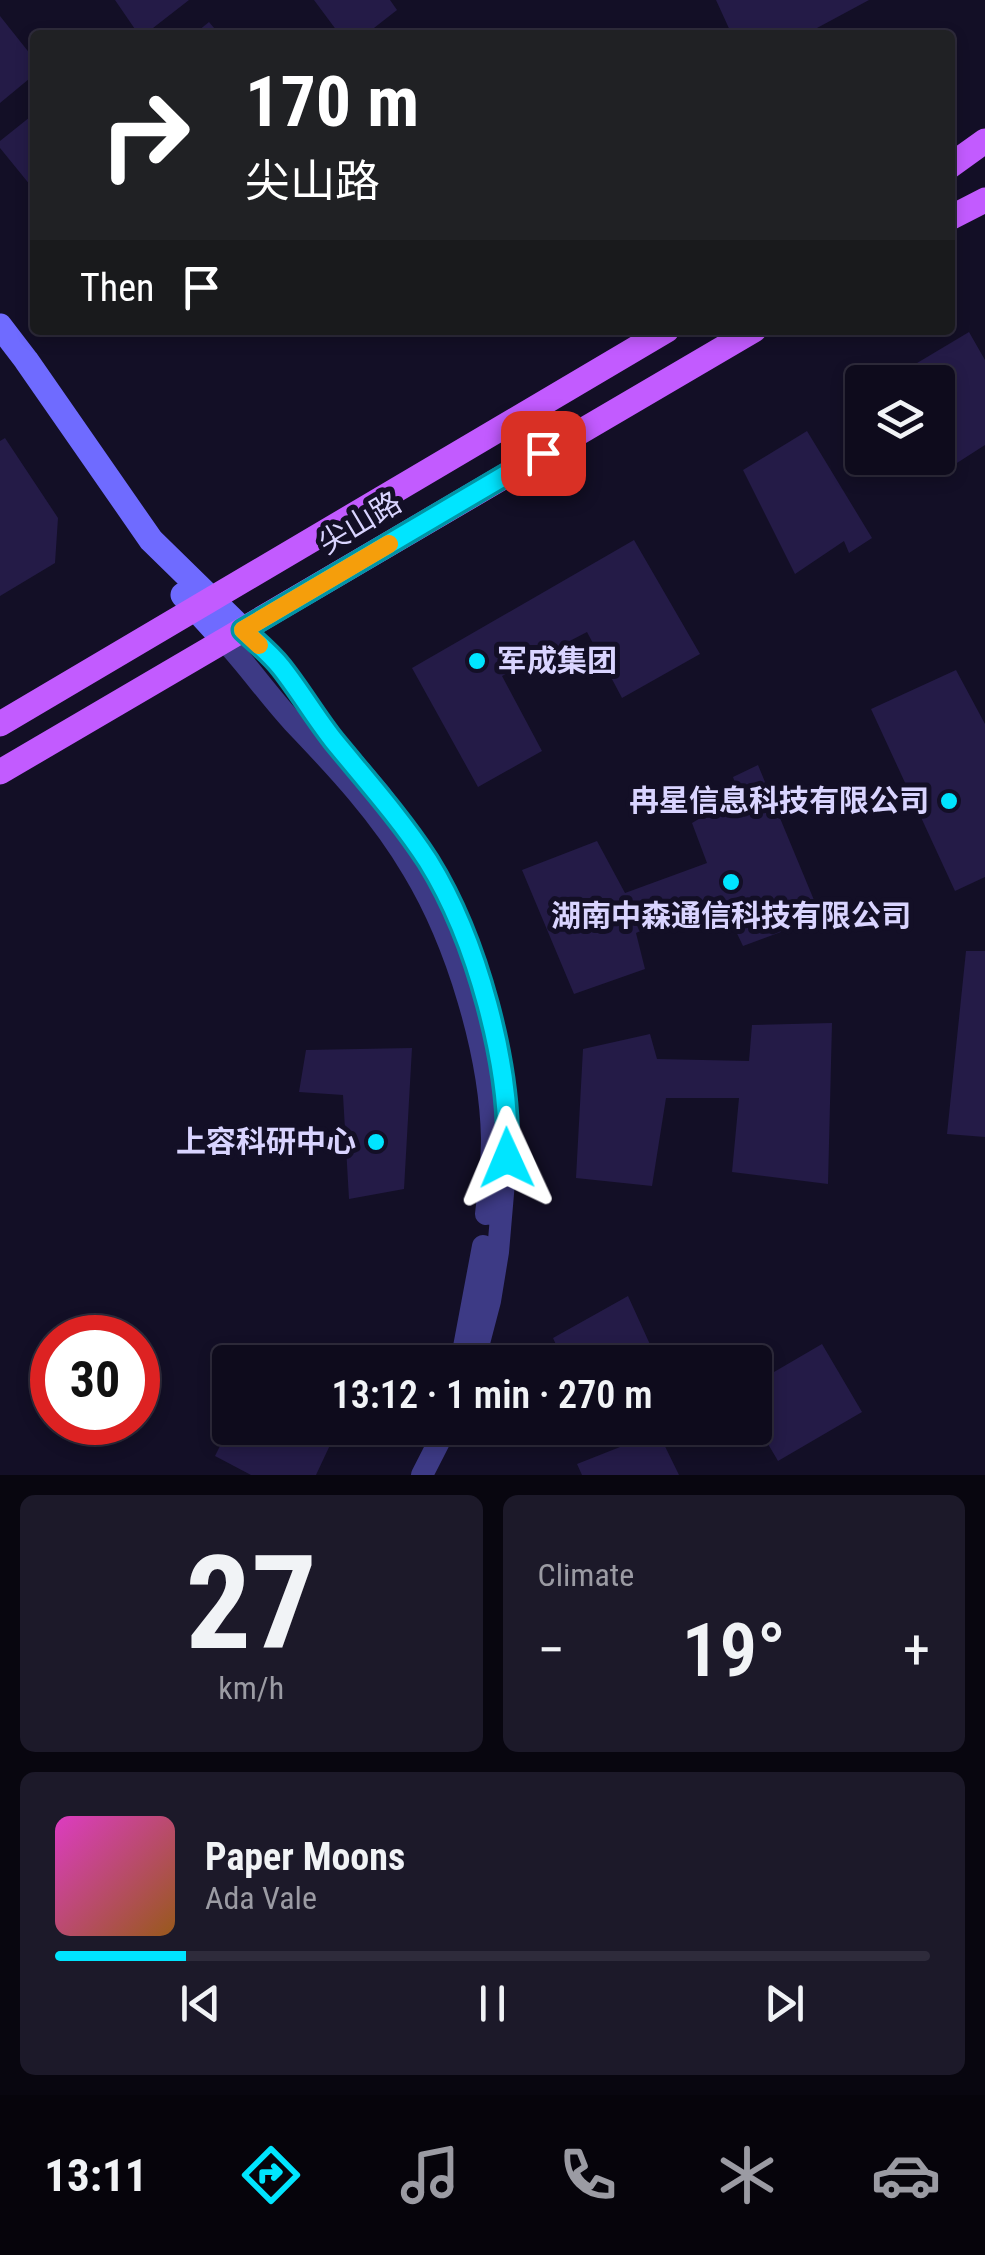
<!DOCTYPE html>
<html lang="en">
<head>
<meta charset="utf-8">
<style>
  body { margin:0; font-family:"Roboto Condensed","Noto Sans SC",sans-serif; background:#1c1929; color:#f1f3f6; height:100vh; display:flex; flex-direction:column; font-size:38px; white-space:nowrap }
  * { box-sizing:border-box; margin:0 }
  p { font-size:32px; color:#9b9ba3 }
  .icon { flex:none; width:55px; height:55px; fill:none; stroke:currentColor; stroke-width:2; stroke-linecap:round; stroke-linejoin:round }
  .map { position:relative; height:1475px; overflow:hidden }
  .drawer { display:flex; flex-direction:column; gap:20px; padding:20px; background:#08060f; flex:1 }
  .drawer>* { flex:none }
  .top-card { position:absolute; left:30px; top:30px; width:925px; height:305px; border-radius:10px; box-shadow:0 5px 15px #0003,0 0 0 2px #2e2b3b; background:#202124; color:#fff; overflow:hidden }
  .controls { position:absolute; left:845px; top:365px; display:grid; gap:20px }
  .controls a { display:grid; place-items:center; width:110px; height:110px; border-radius:10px; background:#0e0b1c; box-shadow:0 5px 15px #0003,0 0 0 2px #2e2b3b; font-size:50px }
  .speed { position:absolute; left:30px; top:1315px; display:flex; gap:20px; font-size:50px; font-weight:700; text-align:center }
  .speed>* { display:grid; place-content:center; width:130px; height:130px; border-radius:50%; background:#0e0b1c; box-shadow:0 5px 15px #0003,0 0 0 2px #2e2b3b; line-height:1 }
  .speed .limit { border:15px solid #d22; background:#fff; color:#111 }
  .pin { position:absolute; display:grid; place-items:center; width:85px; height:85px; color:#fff; margin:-42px; border-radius:20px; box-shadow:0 5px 15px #0006 }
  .me { position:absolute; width:110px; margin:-55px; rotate:359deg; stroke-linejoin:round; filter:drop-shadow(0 0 8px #0008) }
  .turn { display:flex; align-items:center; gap:35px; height:210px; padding:0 50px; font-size:45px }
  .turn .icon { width:130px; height:130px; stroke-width:2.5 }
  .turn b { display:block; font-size:70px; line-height:85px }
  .then { display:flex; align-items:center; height:95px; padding:0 50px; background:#0003; gap:20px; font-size:38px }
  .big { font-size:75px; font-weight:600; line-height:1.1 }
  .drawer .widget { flex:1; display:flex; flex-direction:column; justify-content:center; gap:15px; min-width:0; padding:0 35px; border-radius:15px; background:#1c1929 }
  .drawer .dial { align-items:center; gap:0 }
  .dial b { font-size:130px; line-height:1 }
  .song { display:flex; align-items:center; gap:30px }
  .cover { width:120px; height:120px; border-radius:15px; background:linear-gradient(135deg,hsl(310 70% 55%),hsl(30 70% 35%)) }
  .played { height:10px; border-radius:5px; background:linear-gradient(90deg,#00e5ff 15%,#2e2b3b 15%) }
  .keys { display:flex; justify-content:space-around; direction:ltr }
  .heat { display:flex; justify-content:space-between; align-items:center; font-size:55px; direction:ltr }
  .drawer .tiles { flex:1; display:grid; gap:20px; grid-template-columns:1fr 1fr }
  .widget:last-child { grid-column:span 2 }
  .trip { position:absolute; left:212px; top:1345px; width:560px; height:100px; border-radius:10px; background:#0e0b1c; box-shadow:0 5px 15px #0003,0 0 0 2px #2e2b3b; font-weight:600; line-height:100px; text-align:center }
  .tab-bar { display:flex; height:160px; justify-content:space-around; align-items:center; background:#06040b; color:#9b9ba3 }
  .tab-bar .icon { width:70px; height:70px }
  .tab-bar .selected { color:#00e5ff }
  .tab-bar b { font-size:45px; color:#f1f3f6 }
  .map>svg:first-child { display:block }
</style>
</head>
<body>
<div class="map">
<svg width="985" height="1475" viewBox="0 0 985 1475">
  <rect width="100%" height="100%" fill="#130f26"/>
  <path fill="#241b47" d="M115,0H189L144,35H139Z
    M314,0H390L397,10L365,35H340Z
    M716,0H869L804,35H732Z
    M0,16L35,60V74L0,103Z
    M209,22L220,35H193Z
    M35,113V191L0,148V141Z
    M969,332L985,360V445L946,470L938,453V382H901L897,375Z
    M807,431L872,538L849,553L844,541L795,574L743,470Z
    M5,438L58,518L55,563L0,596V441Z
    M634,540L700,654L622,698L587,632L502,676L542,751L478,787L412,668Z
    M956,670L985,724V877L955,891L871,709Z
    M758,765L821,917L743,946L719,896L636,933L645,969L574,994L522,870L597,841L625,893L707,863L692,823L739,795L733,777Z
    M966,951H985V1137L947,1134Z
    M832,1023L828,1184L732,1172L739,1098H666L652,1186L576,1178L583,1049L650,1034L657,1059L749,1061L752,1025Z
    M412,1048L404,1189L349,1199L343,1095L299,1092L306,1050Z
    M628,1296L658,1362H564L553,1338Z
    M822,1344L862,1412L778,1461L755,1422V1383Z
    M229,1428H257L270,1433L274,1428H338L316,1475H251L215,1456Z
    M658,1432L679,1475H582L577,1464Z"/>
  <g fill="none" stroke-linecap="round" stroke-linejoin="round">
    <path stroke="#3d3a85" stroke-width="22" d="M243,630L281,667L334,740L381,795L429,863L460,925L485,999L503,1080L508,1135L498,1252L490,1301L474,1362
      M224,640C249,667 269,696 293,722C337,768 381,815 413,870C457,943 490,1053 492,1138C492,1164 489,1189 486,1214
      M464,1347L483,1246
      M422,1475L446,1428"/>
    <path stroke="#6f6bff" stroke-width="25" d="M0,326L26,360L151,540L243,630
      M183,595L224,640"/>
    <path stroke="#c25bff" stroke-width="25" d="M950,166L985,141
      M950,218L985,200
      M0,724L667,330
      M0,772L754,330"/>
  </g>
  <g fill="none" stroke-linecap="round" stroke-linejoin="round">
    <g stroke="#0095a6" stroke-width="25">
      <path id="route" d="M507,1158C512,1067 476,938 428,861C400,818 366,780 334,741C315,717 300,691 281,667C270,653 256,642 243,630L543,453"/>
    </g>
    <use href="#route" stroke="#00e5ff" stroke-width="18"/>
    <path stroke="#f59e0b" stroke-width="18" d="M259,645L243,630L389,544"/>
  </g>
  <g fill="#00e5ff" stroke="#130f26" stroke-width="4">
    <circle cx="477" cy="661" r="10"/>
    <circle cx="949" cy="801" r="10"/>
    <circle cx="731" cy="882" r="10"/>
    <circle cx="376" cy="1142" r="10"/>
  </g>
  <g text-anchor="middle" stroke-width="10" stroke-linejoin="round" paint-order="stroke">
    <g font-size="30" fill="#d9d4ff" stroke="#130f26">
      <text transform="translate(360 523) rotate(-31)" y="10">尖山路</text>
    </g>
    <g font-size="30" font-weight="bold" fill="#d9d4ff" stroke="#130f26" text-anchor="end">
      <text x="497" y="671" text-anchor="start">军成集团</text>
      <text x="929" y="811">冉星信息科技有限公司</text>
      <text x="731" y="926" text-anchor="middle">湖南中森通信科技有限公司</text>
      <text x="356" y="1152">上容科研中心</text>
    </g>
  </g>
</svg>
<div class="controls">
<a><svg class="icon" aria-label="layers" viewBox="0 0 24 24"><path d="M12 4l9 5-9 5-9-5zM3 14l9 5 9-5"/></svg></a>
</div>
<div class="speed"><div class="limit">30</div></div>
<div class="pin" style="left:543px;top:453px;background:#d93025"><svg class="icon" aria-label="arrive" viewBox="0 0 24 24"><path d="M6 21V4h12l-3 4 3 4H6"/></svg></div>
<svg class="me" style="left:507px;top:1158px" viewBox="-20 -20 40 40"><path d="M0-17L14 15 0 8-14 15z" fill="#00e5ff" stroke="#fff" stroke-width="4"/></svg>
<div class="trip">13:12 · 1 min · 270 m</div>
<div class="top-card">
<div class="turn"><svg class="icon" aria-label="right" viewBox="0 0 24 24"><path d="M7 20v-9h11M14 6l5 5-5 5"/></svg><div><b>170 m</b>尖山路</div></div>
<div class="then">Then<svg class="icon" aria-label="arrive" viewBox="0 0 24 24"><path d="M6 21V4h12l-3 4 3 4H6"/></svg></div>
</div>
</div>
<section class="drawer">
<div class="tiles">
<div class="widget dial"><b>27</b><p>km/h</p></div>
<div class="widget"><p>Climate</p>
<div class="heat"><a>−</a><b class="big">19°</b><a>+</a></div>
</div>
<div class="widget">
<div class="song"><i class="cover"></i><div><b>Paper Moons</b><p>Ada Vale</p></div></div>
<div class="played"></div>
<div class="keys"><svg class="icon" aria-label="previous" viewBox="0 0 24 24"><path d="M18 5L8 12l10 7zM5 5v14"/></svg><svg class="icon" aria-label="pause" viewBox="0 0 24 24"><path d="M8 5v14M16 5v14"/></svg><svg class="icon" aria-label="next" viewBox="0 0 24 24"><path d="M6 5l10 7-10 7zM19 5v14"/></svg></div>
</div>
</div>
</section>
<nav class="tab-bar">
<b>13:11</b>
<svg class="icon selected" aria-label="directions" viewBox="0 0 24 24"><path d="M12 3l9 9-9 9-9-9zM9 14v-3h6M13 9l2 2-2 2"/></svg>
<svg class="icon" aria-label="music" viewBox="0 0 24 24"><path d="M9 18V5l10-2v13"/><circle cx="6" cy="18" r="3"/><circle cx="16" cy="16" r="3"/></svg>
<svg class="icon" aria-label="phone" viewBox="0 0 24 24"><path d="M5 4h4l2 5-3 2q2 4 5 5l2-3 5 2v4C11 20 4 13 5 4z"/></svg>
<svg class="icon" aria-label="climate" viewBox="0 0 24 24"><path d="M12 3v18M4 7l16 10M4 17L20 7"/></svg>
<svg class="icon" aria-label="car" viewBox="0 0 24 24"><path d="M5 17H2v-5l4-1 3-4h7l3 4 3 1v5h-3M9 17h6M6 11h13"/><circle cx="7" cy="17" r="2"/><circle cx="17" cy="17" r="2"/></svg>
</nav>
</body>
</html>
